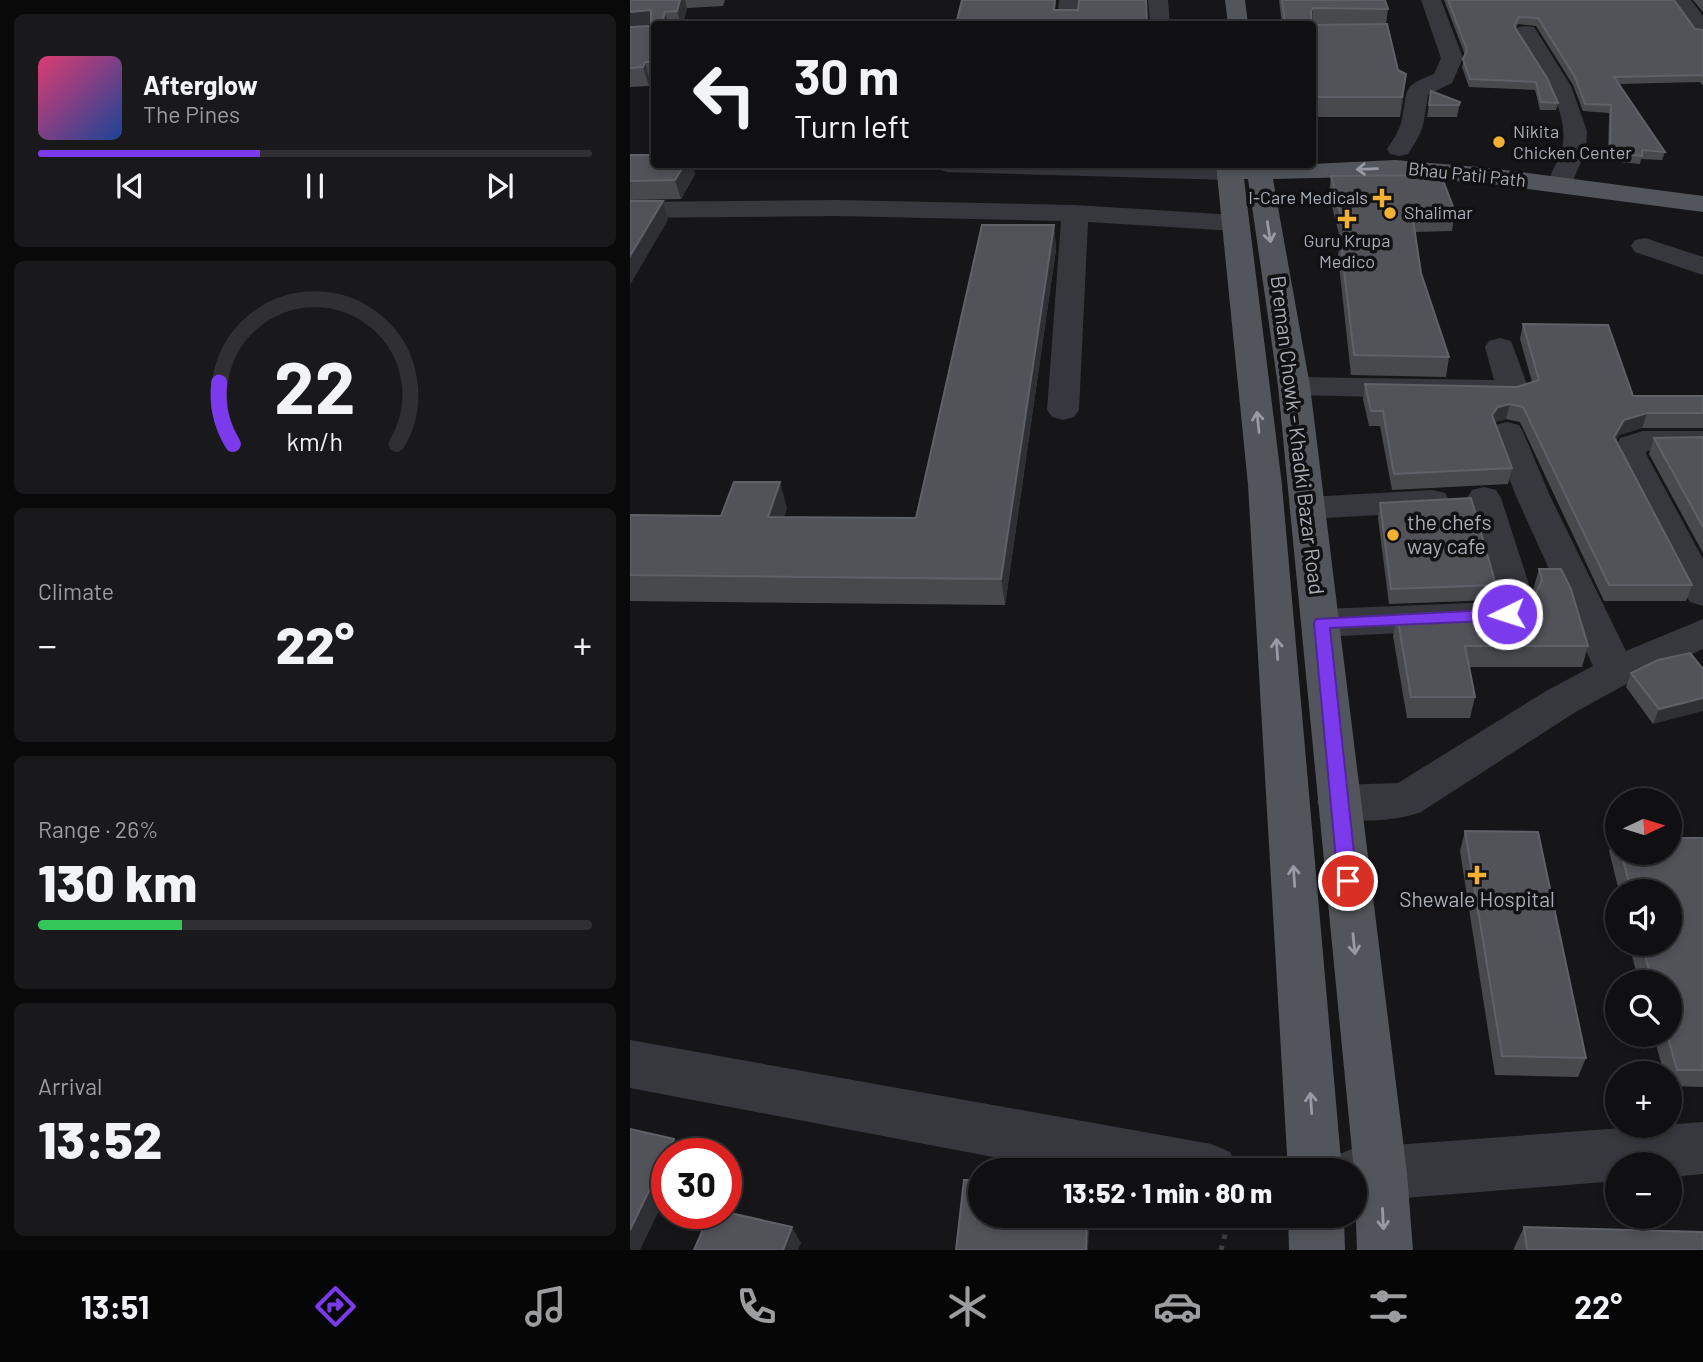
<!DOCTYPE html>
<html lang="en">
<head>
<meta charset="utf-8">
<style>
  body { margin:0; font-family:Barlow,sans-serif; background:#19191b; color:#f1f3f6; height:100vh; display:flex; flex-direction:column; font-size:26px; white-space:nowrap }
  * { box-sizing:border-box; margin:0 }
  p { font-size:23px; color:#9c9d9f }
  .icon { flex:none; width:38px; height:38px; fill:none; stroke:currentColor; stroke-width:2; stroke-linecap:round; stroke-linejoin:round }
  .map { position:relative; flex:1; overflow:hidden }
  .sheet { display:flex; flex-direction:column; gap:14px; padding:14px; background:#09090a; width:630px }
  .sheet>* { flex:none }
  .guide { position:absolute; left:21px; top:21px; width:665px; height:147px; border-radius:7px; box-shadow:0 4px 10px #0003,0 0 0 2px #303032; background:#101012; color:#f1f3f6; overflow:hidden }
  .needle { width:46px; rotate:86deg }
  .fabs { position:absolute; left:975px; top:788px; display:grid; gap:14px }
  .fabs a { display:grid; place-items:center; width:77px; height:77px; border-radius:50%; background:#101012; box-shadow:0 4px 10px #0003,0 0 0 2px #303032; font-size:35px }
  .speed { position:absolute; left:21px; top:1138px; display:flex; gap:14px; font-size:35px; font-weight:700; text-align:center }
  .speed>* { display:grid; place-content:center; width:91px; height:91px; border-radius:50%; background:#101012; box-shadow:0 4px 10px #0003,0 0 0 2px #303032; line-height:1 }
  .speed .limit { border:10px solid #d22; background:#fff; color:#111 }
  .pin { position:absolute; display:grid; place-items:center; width:60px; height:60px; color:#fff; margin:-30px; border:4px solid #fff; border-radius:50%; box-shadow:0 2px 7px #0007 }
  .me { position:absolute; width:77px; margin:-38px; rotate:266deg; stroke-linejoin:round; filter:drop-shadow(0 0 5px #0008) }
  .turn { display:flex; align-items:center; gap:24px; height:147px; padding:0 28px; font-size:32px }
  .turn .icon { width:91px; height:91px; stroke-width:2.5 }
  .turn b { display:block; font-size:49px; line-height:60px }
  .big { font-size:52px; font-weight:800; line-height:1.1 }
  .sheet .tile { flex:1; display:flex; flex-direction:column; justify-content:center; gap:10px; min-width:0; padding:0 24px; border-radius:10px; background:#19191b }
  .sheet .dial { align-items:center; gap:0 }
  .dial svg { height:182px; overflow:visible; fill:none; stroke:#303032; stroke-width:7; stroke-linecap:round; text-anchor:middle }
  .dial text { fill:#f1f3f6; stroke:none }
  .song { display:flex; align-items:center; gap:21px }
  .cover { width:84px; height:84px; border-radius:10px; background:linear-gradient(135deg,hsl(340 70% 55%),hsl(220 70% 35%)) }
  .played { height:7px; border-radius:4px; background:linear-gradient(90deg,#7c3aed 40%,#303032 40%) }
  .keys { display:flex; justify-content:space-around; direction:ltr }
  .heat { display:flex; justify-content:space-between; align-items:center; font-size:38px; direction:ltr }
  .charge { height:10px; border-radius:5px; background:linear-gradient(90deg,#34c759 26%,#303032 0) }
  .trip { position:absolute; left:338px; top:1158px; width:399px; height:70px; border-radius:35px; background:#101012; box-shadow:0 4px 10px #0003,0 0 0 2px #303032; font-weight:800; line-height:70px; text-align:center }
  .tab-bar { display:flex; height:112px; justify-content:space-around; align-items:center; background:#060607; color:#9c9d9f }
  .tab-bar .icon { width:49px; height:49px }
  .tab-bar .active { color:#7c3aed }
  .tab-bar b { font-size:32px; color:#f1f3f6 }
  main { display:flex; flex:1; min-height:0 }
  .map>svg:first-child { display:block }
</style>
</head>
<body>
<main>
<section class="sheet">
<div class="tile">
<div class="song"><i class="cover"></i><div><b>Afterglow</b><p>The Pines</p></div></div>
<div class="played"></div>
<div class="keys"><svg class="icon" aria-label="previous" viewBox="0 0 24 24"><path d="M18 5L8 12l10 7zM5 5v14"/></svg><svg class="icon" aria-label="pause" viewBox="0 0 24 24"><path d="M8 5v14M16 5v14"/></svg><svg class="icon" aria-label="next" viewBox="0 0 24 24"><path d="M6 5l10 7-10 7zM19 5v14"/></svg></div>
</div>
<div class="tile dial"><svg viewBox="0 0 100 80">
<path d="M14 69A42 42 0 1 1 86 69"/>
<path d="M14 69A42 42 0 0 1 8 42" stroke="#7c3aed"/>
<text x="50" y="56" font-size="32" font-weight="700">22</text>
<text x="50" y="72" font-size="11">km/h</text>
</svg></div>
<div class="tile"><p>Climate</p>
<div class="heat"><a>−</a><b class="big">22°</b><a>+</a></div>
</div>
<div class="tile"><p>Range · 26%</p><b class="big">130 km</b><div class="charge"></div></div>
<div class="tile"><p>Arrival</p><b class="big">13:52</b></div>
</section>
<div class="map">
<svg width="1073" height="1250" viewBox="0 0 1073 1250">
  <rect width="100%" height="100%" fill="#161618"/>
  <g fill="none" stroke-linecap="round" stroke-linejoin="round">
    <path stroke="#3d3f44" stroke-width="5" stroke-dasharray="4.5 7" stroke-linecap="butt" d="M591,1250L600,1216"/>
    <path fill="#37383d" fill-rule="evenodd" d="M429,0H449L447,24H427Z
      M518,0H538L540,24H520Z
      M791,0H811L833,58L822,83L798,95C793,124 796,127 778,154L769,156L760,154L757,149C763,140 770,130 772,119C779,89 770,87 804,74L811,58Z
      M1040,0H1061L1073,16V36L1065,35Z
      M896,26L904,27L941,86L957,131L956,150L939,190L930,193L921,190L917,185C921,171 931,158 933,143C938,104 904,64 885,32L888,27Z
      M305,164H600L608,167L612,172L608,177L599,180L317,172L308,169Z
      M206,200L445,205L605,215L615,217L618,223L615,229L605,231L458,222L449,410L444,417L433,420L422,417L417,410L431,221L206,216L0,218V202Z
      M1015,238L1073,257V275L1005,252L1001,246L1005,240Z
      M870,338L881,341L899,390L894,397L883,400L664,395L653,393L648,386L653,379L664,377L864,380L855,347L859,341Z
      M877,422L889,425L893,432L920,496L996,651L1073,619V649L1000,682L944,713L791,812C763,822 722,824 694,814L687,802L694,790L709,785L768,783L916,691L963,666L886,496L861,432L865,425Z
      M1013,431H1073V451H1017L1016,454L1073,559V606L1060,602L1054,593L982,454L990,438Z
      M854,487L866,490L871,498L904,600L895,620L870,628L692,637L678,633L673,623L678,613L692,609L866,602L837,498L842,490Z
      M803,490L815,493L820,501L815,509L803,512L677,519L665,516L659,508L665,500L677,497Z
      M0,1040L581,1144L600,1152L608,1171H437L0,1088Z
      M1073,1122V1174L1040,1177V1164H987V1181L724,1202V1171H699L705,1156L724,1148Z"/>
    <path fill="#53555c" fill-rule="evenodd" d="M595,0H615L618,24H598Z
      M765,160L860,168L1073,196V212L860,184L765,176L643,179L680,386L777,1173L783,1250H727L724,1171L648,386L618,179H614L652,485L712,1171H658L618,485L586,164H682Z
      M658,1216H714L715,1250H659Z"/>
  </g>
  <path fill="#47494d" d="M0,0H95L93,6L57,8L53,24H24V81H20L19,86L0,87Z
    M649,0H755L758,9L756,24L774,94L770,117H682V24H652Z
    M814,0H1044L1065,29L1073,30V86L1070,82L989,84L1035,152L1032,160L1011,159L1010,164L978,161L979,113L953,111L943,85L906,26L888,24L886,28L928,103L926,110H910L905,90L839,87L832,67L835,55Z
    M1063,0H1073V12Z
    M801,91L830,102L827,117H797Z
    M0,153L1,155L65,174L51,199L0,200Z
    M701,176L825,212L822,231L785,232L791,273L819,357L816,377L721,375L708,256L710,238L699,195Z
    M424,225L426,249L375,605L0,601V515L91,516L157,508L154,517L286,518Z
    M893,324L1003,396H1073V428H1012L989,435L986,441L1062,585L1056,601H974L890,422L876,419L865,422L882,468L878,484L762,490L750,426H739L733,399L735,384L887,387L902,382L890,339Z
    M1073,437V553L1019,454L1024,438Z
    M750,503L866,585L863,600L759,604L748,518Z
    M909,569L958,646L952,667H839L845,697L840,718H777L763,636L767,615L876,610L903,600L905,596L903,590Z
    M1073,669L1023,724L996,687L1001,673Z
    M835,831L956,1058L948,1077L865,1075L830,851Z
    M986,833H987V852H1040L1073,838V1087L1040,1086V1073H1034L1023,1034H1040V982H1009L1002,956L1004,952L1002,943H1040V891H989L979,851Z
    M894,1227L1073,1250H884V1248Z"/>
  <path fill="#2f3033" d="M50,0H55L57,8L53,24H51L47,11Z
    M683,8L682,24H680L681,11Z
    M21,10L25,24L0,30V12Z
    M35,12L38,24H32Z
    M15,62L20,81L19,86L13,67Z
    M776,74L774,94L770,117L772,97Z
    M55,164H63L65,174L51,199L45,180Z
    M33,201L38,220L0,285V256Z
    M424,225L426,249L375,605L371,579Z
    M880,404L876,419L864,422L862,415L868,407Z
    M1017,413L1012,428L989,435L980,453L984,437L994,420Z
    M150,482L157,508L145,543L138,517Z
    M1073,698V711L1023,724L1029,709Z
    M44,1139L52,1153H37Z
    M37,1154V1194L10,1250H0V1230Z
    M457,1216H460L458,1250H456Z
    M162,1227L171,1243L168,1250H153Z"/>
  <path fill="#525359" stroke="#5f6168" stroke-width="2" d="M0,0H50L47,11L35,12L32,24H24V62H15L13,67L0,68V27L21,26V10L0,12Z
    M332,0H425L424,10H448L449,0H516L517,24H326Z
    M652,0H755L758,9L683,8L681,11V23L683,25L757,24L768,70L776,74L772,97H682V24H655Z
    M818,0H1044L1065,29L1073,30V76L1072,75L984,77L1035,152L1012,150V156L980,153L981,105L955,104L945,77L908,18L889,17L884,26L917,78L928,103L911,102L906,82L840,79L833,59L837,50Z
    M801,91L830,102L829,105H799Z
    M0,155H24V164H55L45,180L0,181Z
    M811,175L825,212L782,213L791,273L819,357L724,355L710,236H716L701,176Z
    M0,201H33L0,256Z
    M352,225H424L371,579L0,575V515L91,516L104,482H150L138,517L286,518Z
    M893,324L978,325L1003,396H1073V413H1017L994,420L984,437L1062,585H979L893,407L880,404L868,407L862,415L882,468L764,474L753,411H741L735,384L887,387L909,380Z
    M1073,437V527L1024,438Z
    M841,498L866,585L761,589L750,503Z
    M909,569H931L941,589L958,646H835L845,697H781L767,615L876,610L903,600L912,580Z
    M1060,653L1073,669V698L1029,709L1001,673L1028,660Z
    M835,831L908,832L956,1058L872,1056Z
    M1040,838H1073V1070H1047L1037,1034H1040V982H1022L1012,943H1040V891H1001L991,852H1040Z
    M0,1129L44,1139L0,1230Z
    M334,1180H350V1216H457L456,1250H326Z
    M96,1212L162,1227L153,1250H64L80,1213H96Z
    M894,1227L1073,1232V1250H897Z"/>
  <defs><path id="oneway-shaft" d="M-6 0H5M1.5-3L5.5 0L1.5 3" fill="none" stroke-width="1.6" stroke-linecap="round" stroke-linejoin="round" transform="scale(1.75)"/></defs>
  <g stroke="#979ba6">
    <use href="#oneway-shaft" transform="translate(737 169) rotate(178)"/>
    <use href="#oneway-shaft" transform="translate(639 232) rotate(81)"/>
    <use href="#oneway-shaft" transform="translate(628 422) rotate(-96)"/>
    <use href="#oneway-shaft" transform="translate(647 649) rotate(-94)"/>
    <use href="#oneway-shaft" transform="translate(664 876) rotate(-94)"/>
    <use href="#oneway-shaft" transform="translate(724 944) rotate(84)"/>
    <use href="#oneway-shaft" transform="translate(681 1103) rotate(-94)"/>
    <use href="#oneway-shaft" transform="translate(753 1219) rotate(87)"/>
  </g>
  <path fill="#7c3aed" stroke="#51269a" stroke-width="2" d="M877,609L885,614L877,620L700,628L727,881L724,887L718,889L711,887L708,881L684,623L686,619Z"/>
  <g fill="#f2b134" stroke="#111113" stroke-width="2.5">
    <circle cx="869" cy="142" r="7"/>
    <path d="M748.5 187.5h7v7h7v7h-7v7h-7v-7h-7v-7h7z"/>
    <circle cx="760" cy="213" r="7"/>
    <path d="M713.5 208.5h7v7h7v7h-7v7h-7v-7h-7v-7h7z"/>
    <circle cx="763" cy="535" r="7"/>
    <path d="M843.5 864.5h7v7h7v7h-7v7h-7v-7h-7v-7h7z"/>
  </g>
  <g text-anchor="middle" stroke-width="7" stroke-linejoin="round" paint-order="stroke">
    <g font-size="18" fill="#a8adb8" stroke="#111113" text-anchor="start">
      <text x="883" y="138">Nikita<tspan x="883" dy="21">Chicken Center</tspan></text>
      <text x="738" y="204" text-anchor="end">I-Care Medicals</text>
      <text x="774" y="219">Shalimar</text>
      <text x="717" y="247" text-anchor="middle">Guru Krupa<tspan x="717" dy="21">Medico</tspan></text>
    </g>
    <g font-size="18" fill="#a8adb8" stroke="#111113">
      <text transform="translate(837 175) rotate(6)" y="6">Bhau Patil Path</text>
    </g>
    <g font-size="21" fill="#a8adb8" stroke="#111113">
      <text transform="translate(667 435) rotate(83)" y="7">Breman Chowk - Khadki Bazar Road</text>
    </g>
    <g font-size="21" fill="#a8adb8" stroke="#111113" text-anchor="start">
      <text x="777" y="530">the chefs<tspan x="777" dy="24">way cafe</tspan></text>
      <text x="847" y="907" text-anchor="middle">Shewale Hospital</text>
    </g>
  </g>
</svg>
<div class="fabs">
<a><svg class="needle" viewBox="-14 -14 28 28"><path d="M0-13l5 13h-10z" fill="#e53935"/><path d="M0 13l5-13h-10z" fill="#9c9d9f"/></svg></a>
<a><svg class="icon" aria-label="sound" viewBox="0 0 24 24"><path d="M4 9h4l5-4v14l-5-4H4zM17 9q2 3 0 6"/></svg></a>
<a><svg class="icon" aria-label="search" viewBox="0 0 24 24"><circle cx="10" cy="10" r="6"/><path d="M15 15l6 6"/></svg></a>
<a>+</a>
<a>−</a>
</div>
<div class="speed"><div class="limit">30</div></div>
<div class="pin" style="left:718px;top:881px;background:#d93025"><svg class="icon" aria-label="arrive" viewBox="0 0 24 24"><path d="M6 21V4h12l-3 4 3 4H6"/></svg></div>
<svg class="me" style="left:877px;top:614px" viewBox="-20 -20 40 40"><circle r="17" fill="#7c3aed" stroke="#fff" stroke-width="3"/><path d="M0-11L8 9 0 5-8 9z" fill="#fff"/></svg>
<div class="trip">13:52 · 1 min · 80 m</div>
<div class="guide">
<div class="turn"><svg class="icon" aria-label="left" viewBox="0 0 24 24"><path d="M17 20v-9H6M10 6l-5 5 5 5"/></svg><div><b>30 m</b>Turn left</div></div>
</div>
</div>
</main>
<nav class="tab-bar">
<b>13:51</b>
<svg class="icon active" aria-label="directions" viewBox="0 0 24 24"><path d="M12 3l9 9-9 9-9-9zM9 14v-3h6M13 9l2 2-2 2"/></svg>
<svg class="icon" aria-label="music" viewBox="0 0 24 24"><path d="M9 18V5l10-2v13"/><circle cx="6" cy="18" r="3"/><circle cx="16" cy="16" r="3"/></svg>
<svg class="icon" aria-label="phone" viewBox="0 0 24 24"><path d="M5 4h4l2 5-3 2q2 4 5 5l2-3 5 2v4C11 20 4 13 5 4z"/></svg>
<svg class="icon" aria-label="climate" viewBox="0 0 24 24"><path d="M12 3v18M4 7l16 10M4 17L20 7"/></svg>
<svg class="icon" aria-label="car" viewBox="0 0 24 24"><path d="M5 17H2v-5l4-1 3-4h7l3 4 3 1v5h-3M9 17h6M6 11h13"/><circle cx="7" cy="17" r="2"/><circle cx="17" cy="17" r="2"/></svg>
<svg class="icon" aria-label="filters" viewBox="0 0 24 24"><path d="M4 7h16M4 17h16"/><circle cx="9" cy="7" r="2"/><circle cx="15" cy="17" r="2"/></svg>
<b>22°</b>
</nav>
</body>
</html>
